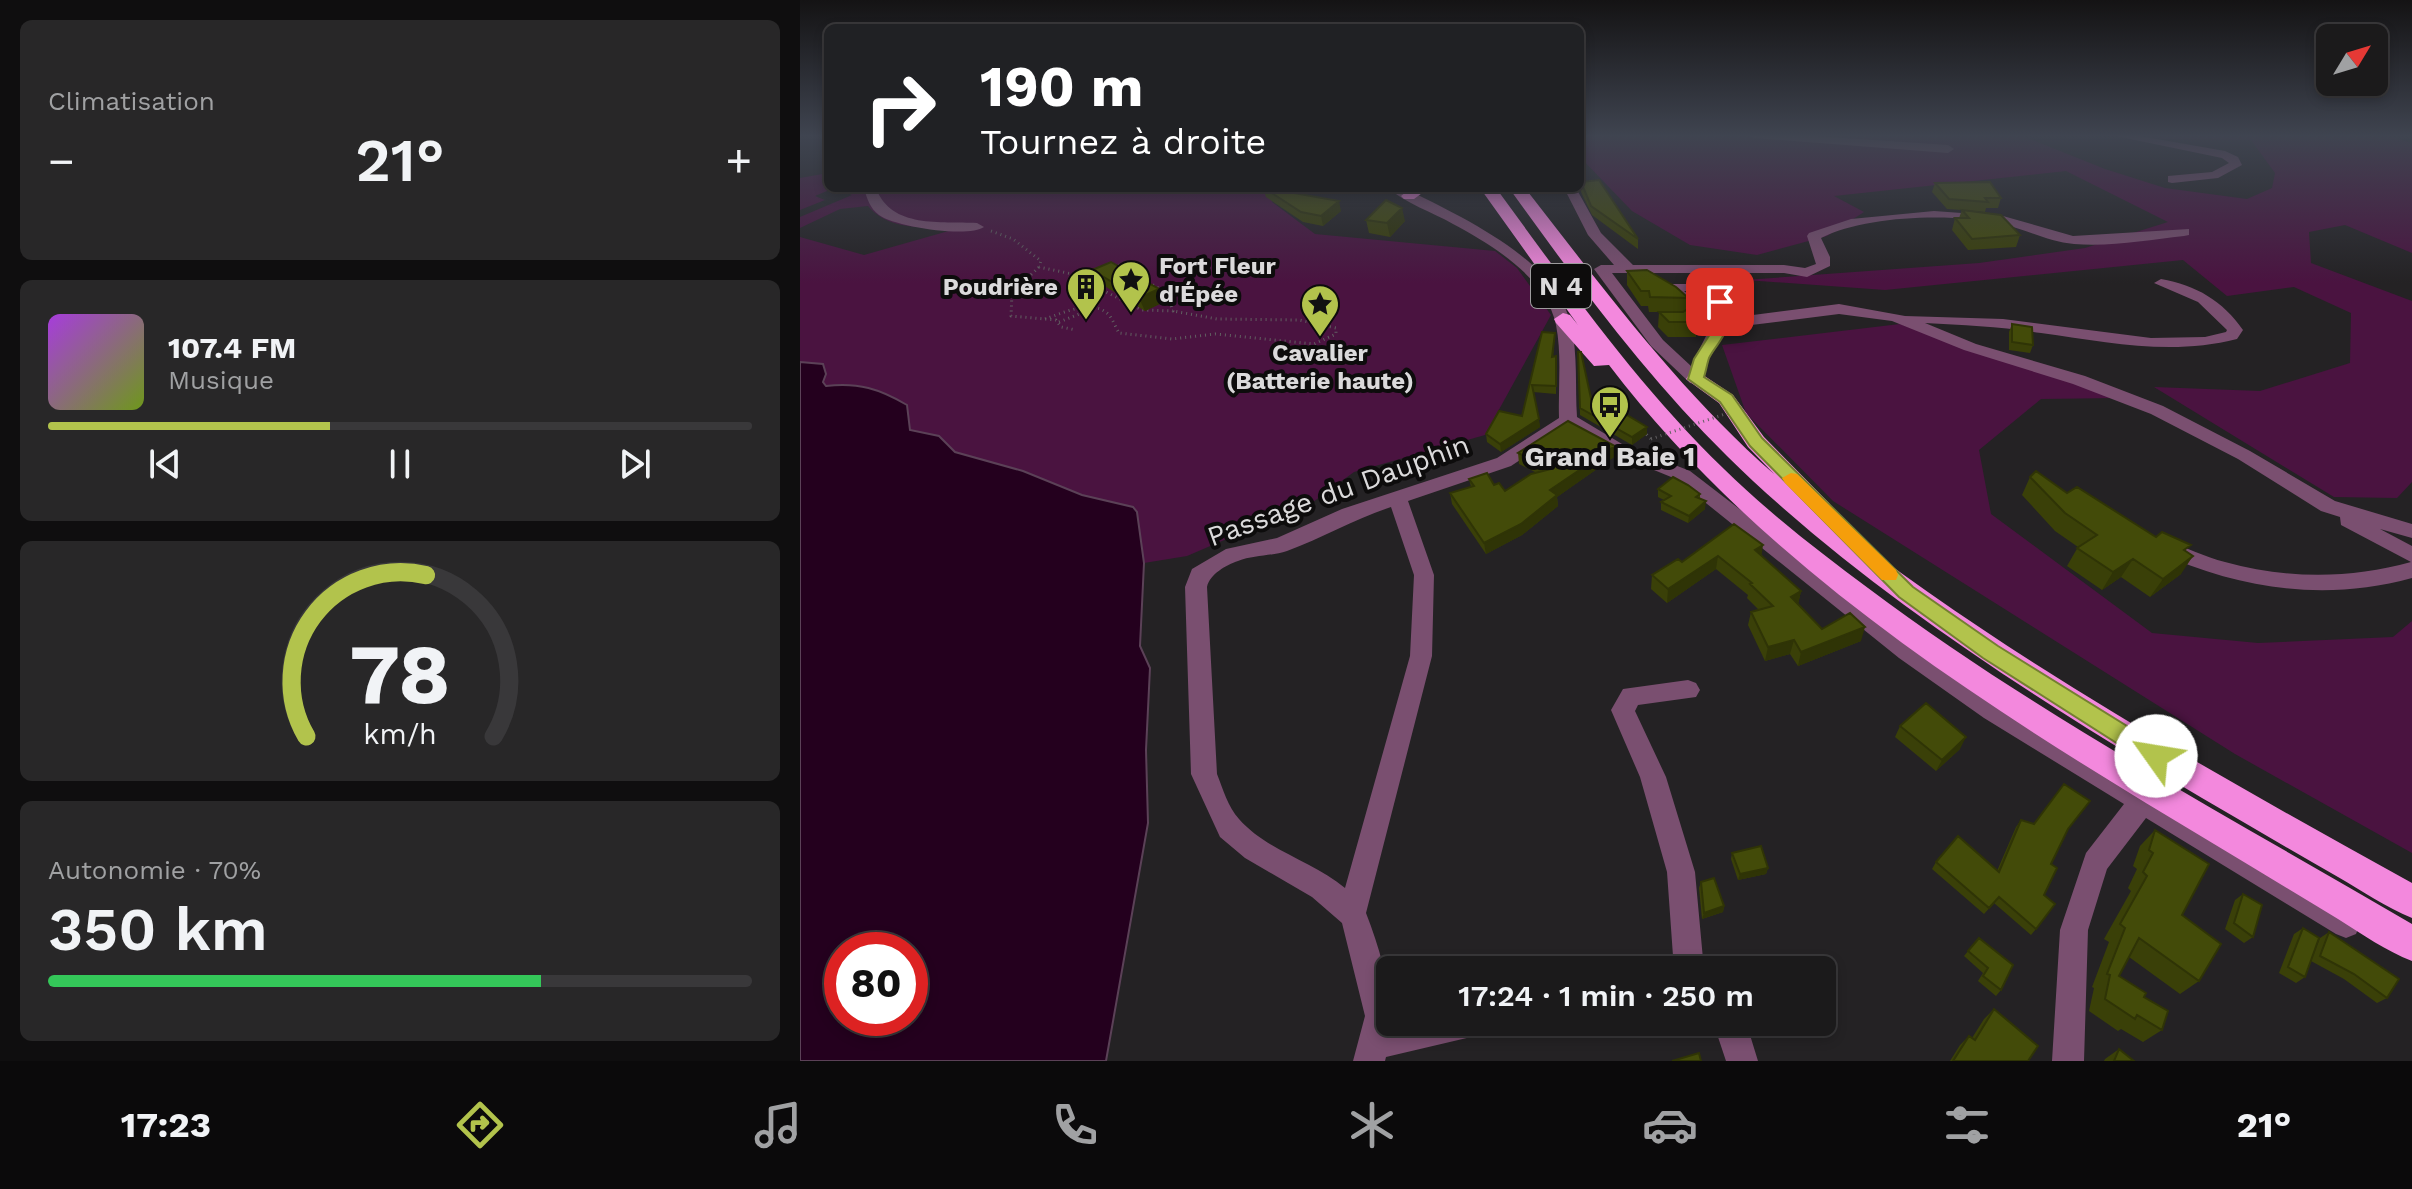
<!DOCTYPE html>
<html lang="fr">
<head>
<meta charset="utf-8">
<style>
  body { margin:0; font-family:"Work Sans",sans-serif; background:#282728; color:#f1f3f6; height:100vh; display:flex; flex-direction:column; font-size:30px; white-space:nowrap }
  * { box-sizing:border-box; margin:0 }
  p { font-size:26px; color:#a0a1a3 }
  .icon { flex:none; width:44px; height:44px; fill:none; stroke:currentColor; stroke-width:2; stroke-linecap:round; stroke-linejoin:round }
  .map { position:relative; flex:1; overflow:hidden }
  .drawer { display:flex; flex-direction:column; gap:20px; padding:20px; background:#0f0e0f; width:800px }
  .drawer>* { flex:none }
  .top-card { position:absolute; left:24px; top:24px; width:760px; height:168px; border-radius:12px; box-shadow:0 4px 12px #0003,0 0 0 2px #39383a; background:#202124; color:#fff; overflow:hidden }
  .needle { width:52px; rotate:52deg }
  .controls { position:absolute; left:1516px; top:24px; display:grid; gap:16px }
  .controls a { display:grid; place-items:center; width:72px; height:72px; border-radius:12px; background:#1b1a1b; box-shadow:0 4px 12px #0003,0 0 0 2px #39383a; font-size:40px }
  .speed { position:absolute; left:24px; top:932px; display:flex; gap:16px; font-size:40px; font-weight:700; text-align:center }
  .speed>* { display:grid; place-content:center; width:104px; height:104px; border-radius:50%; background:#1b1a1b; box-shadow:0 4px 12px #0003,0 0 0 2px #39383a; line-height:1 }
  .speed .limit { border:12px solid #d22; background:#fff; color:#111 }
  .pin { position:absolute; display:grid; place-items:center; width:68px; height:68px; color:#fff; margin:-34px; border-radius:16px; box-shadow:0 4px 12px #0006 }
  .me { position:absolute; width:88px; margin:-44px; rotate:302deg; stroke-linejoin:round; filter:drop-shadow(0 0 6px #0008) }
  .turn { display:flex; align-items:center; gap:28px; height:168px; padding:0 24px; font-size:36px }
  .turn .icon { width:104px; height:104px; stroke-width:2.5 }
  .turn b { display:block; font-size:56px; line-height:68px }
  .big { font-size:60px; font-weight:600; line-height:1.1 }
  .drawer .card { flex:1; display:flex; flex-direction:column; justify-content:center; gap:12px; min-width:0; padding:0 28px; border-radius:12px; background:#282728 }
  .drawer .dial { align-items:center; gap:0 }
  .dial svg { height:208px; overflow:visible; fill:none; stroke:#39383a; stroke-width:7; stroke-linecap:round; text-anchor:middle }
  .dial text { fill:#f1f3f6; stroke:none }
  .song { display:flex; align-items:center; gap:24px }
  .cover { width:96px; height:96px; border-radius:12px; background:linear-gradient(135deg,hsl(280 70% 55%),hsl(80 70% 35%)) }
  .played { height:8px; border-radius:4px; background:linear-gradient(90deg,#b2c34c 40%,#39383a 40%) }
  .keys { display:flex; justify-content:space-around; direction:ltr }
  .heat { display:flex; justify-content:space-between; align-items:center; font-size:44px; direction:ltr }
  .charge { height:12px; border-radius:6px; background:linear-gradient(90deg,#34c759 70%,#39383a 0) }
  .trip { position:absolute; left:576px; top:956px; width:460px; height:80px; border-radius:12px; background:#1b1a1b; box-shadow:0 4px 12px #0003,0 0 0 2px #39383a; font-weight:600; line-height:80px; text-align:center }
  .menu { display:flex; height:128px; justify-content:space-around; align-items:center; background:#0b0a0b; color:#a0a1a3 }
  .menu .icon { width:56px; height:56px }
  .menu .current { color:#b2c34c }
  .menu b { font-size:36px; color:#f1f3f6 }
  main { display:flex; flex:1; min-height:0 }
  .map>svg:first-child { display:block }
</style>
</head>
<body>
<main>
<section class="drawer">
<div class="card"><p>Climatisation</p>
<div class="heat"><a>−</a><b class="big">21°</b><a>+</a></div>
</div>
<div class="card">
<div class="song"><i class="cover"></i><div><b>107.4 FM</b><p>Musique</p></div></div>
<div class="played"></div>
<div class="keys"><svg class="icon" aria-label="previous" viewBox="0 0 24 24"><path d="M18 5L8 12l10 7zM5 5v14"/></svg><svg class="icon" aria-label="pause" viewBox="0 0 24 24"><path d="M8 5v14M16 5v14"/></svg><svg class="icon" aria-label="next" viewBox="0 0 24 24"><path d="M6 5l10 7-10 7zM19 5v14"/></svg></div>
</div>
<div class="card dial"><svg viewBox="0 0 100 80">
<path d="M14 69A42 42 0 1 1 86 69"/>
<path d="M14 69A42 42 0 0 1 60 7" stroke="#b2c34c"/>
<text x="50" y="56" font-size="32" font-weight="700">78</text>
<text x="50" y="72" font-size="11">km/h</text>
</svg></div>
<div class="card"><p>Autonomie · 70%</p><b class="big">350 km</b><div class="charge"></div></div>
</section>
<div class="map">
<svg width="1612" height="1061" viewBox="0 0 1612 1061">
  <rect width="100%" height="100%" fill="#242224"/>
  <path fill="#4a1340" d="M780,135H1220L1305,169L1365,188L1447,199L1472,188L1475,173L1451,140L1361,139L1339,135H1586L1612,143V253L1545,225L1509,232L1511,263L1612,301V482L1597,498L1534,497L1354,387L1460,391L1550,363L1551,313L1494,287L1427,296L1383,260L1085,290L945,280L1179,263L1285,248L1368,222L1266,171L1034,196L1064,212L1027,236L957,255L890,245L832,211L780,157Z
    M28,173V188H34L15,196L25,200L0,210V178Z
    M34,188H475L472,202L515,234L695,251L717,268L751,315L685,435L554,472L513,502L387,556L344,563L333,507L282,495L223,471L155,452L139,436L110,430L107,405L43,384L26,386L22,382L23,364L0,362V237L64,255L152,230L153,227C124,228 88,230 68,206L40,209L0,228V217L52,195Z
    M1100,324L1319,398L1241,399L1179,450L1191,514L1352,633L1458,643L1593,637L1612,621V853L1435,754L1033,501L946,413L922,345Z"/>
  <path fill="#24001e" stroke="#5b4157" stroke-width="2" fill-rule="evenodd" d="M0,362L23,364L26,374L23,382L26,386C58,382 80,389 107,405L110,430L139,436L155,452L223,471L282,495L333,507L337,512L344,563L340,646L350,668L346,750L348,823L306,1061H0ZM42,950H110V1018H42Z"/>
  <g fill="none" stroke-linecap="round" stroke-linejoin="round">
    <path stroke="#615f61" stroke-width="3" stroke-dasharray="1 4" stroke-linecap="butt" d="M191,231L213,239L241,261L239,267L291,278L300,289L342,310L373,311L367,293L315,263
      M239,267L212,293L211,316L256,320L261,327L276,330
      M245,319C263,313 293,298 309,315C313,320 316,328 319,333L372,339L415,334L514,344L536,334V328L499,320L417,319L373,311
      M259,322L282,313
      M843,431L851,439"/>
    <path fill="#7a4f70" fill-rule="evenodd" d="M948,135H998L1148,145L1154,149L1148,153L954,138Z
      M1311,135H1334L1425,151L1438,157L1442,165L1418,178L1372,183L1368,182V176L1412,172L1429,163L1422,158Z
      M64,188H76C91,229 141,221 177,223L184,227C169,238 95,227 79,215C70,208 67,199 64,188Z
      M588,188H604C659,216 756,258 771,325C778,355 775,387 777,417L822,444L890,471L1115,644L1200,704L1556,914L1560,924L1556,934L1546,938L1536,934L1346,818L1307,869L1288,930L1284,1061H1252L1260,930L1286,853L1324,804L1184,718L1099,658L876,479L810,452L768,428L711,466L608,501L634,575L632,656L566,913C580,949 590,984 590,1022H686L682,1033L671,1037L586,1057L585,1061H553L565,1016L542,923L512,897L445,858L420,837L391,774L385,587L392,569L426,549L477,538L542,509L697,458L759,418C758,387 762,355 756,325C746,277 692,245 653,224C632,212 605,203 588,188ZM591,507L614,575L610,656L545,888C513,861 467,851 439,819C428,807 423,789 417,774L407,587C410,574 426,565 438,561C454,555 472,556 487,551C522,538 555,519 591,507Z
      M764,188H776L801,233L833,265H984L1005,268L1016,264L1007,236L1009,233L1051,219L1134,211L1203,216L1273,236L1389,229V235L1384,236C1348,240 1311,247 1274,244C1249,242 1227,230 1203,224C1154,213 1066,215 1021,238L1030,257V266L1007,277L984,273H812L863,340L891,366L911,326L864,290V284H911L928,302L920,317L922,319L1039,304L1105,316L1203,319L1351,338L1405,337L1426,332L1427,330L1398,302L1354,283L1361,279C1396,285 1423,301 1443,330L1437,339C1371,356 1307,342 1241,333C1203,327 1164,325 1125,323L1176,344L1285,376L1363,406L1450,451L1535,501L1612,524V538L1580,529L1612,546V578C1524,602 1441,589 1359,553L1356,548L1359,543L1366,541C1386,547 1405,557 1425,562C1487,579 1550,579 1611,562L1541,525L1540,517L1521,511L1438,459L1351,414L1273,384L1164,350L1092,321L1039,314L927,328L909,359L904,379L896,384L890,383L851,346L794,269L801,265H814L788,235ZM884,291H902L912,303L909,309Z
      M888,680L896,683L900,690L896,697L838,705L835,711L866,777L895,872L904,970H874L867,872L840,777L811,710L823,689Z
      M913,1022H946L958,1061H926Z"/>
    <path fill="#f388dd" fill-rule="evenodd" d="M611,188H629L614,199H604L601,196Z
      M680,188H696C767,285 837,385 924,469C968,512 1018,551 1068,588C1239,716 1428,816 1612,924V961C1586,951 1562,934 1538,919C1497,894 1455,869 1414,844C1194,712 967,572 809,365L794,366L756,323L754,319L763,313L770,315L778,325Z
      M709,188H725C803,288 879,391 974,474L948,447L919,403L886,379L889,375H903L933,395L964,437L1029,503L1033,509L1025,516C1208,659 1410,771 1612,883V918C1586,907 1562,891 1538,877C1492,851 1447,824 1402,798C1240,702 1061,588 927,456C846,376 775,280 709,188Z"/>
    <path stroke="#615f61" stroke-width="3" stroke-dasharray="1 4" stroke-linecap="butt" d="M851,439L931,412"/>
  </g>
  <path fill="#3a4008" d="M781,182L838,239V249L792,215L781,192Z
    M1135,183L1201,198L1198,208H1186L1185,212L1164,210L1220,235L1216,247L1168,250L1152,230L1155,218H1159L1162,210L1147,209L1132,192Z
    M463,188L541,211L523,226L503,222L466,197Z
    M566,220L605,221L590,237L569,233Z
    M292,270L364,302L345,311L298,282Z
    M827,271L876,287L894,303L897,322L896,337H868L858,327L859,312H849L848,306H841L827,285Z
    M1212,324L1233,345L1230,353L1209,350V332Z
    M742,332L755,333L753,357L756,356V394L733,392L740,427L701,452L687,442L686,434L722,416Z
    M778,352L792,403L847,427V434L832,445L780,415Z
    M718,453L814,457L757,497L758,506L722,535L686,554L652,504L650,493L671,487L669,479L705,491L737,473L719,464Z
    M1230,477L1267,493L1386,552L1381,574L1350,597L1321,577L1302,590L1267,566L1278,547L1255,531L1222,495Z
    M858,489L900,494V499L905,509L888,523L861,510V502L864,500L858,497Z
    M934,524L961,556L1001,591L998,604L1022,629L1061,641L998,666L990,654L965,661L948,625L951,612L959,610L947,598L948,595L916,569L867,603L851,589L852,575L882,562Z
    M1100,726L1160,749L1136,771L1095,737Z
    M1221,820L1234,824L1268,829L1251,864L1236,929L1231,935L1194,903L1184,914L1132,869L1136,862L1197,871L1216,827Z
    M1355,830L1382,915L1399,981L1380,994L1329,957L1319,976L1344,997L1362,1030L1343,1042L1321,1029L1318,1031L1289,1011L1294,988L1292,987L1309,942L1304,939L1331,891L1328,888L1337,869L1333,866L1340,846Z
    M932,853L968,868L966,874L938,880L931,859Z
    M901,882L924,906L923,912L902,919L899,888Z
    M1443,894L1453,937L1444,943L1425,929L1435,900Z
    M1503,928L1505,977L1496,983L1479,973L1494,934Z
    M1529,932L1587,998L1577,1003L1544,979L1511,961L1520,938Z
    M1179,938L1201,990L1196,996L1178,981L1183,973L1164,956Z
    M1194,1009L1228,1061H1150L1160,1045L1169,1036L1172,1038L1184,1019Z
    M983,1022H1028L987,1036Z
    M1319,1049L1334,1061H1304L1305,1059Z"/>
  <path fill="#2f3406" d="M539,201L541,211L523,226L521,216Z
    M602,208L605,221L590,237L587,223Z
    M359,289L364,302L345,311L339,298Z
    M739,419L740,427L701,452L700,444Z
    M847,427V434L832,445V437Z
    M815,446L814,457L757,497L758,506L722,535L686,554L684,543L750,490Z
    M906,501L905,509L888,523L889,516Z
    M963,545L961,559L955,550Z
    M918,556L916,569L867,603L868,589Z
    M1393,556L1381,574L1350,597L1363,579Z
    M1333,559L1321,577L1302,590L1313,572Z
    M1001,591L998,605L991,597Z
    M1065,627L1061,641L998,666L1001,652Z
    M994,640L990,654L965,661L968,647Z
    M1166,737L1160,749L1136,771L1142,760Z
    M968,868L966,874L938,880L940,874Z
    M924,906L923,912L902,919L904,913Z
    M1033,1014L1028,1022L987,1036L992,1028L1010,1022H1022V1018Z"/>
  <path fill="#434b09" stroke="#2f3406" stroke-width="2" d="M799,180L838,239L791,206L781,182Z
    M1190,182L1201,198H1185L1188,202L1149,199L1135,183Z
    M464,188H466L539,201L521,216L501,212Z
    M586,200L602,208L587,223L566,220Z
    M1162,210L1201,215L1220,235L1172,239L1155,218H1169Z
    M311,262L359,289L339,298L292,270Z
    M847,270L876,287L894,303L888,298L850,297L849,291H841L827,271Z
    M894,305L897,322H869L859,312H883Z
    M1212,324L1232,327L1233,345L1212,342Z
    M742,332L755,333L752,357L756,356V386L732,385L739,419L700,444L686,434L699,411L722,416Z
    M778,352H781L792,403L800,399L847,427L832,437L780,408Z
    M768,421L815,446L750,490L757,495L721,524L684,543L650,493L674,486L669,479L687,473L694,485L699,483L705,491L731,474L751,469L718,453Z
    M1236,471L1267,493L1277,487L1356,537L1362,532L1391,545L1384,550L1393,556L1363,579L1333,559L1313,572L1277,548L1297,535L1265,513L1230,477Z
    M873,477L888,485L900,494L896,497L906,501L889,516L861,502L871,496L858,489Z
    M934,524L963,545L955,550L1001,591L991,597L1022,629L1050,613L1065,627L1001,652L994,640L968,647L951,612L973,606L950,584L952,583L918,556L868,589L852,575L878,559L882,562Z
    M1126,703L1166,737L1142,760L1100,726Z
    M1264,784L1290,801L1268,829L1251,864L1257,868L1244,895L1255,904L1236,929L1199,897L1189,908L1136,862L1158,836L1199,872L1221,820L1234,824Z
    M1355,830L1409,864L1382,915L1421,944L1399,981L1339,938L1319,976L1346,993L1344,997L1368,1011L1362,1030L1337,1015L1335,1019L1305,999L1310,975L1307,974L1325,928L1320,924L1347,876L1343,872L1353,853L1349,850Z
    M961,846L968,868L940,874L932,853Z
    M914,878L924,906L904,913L901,882Z
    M1443,894L1462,905L1453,937L1434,923Z
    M1503,928L1519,938L1505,977L1488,967Z
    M1529,932L1599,979L1587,998L1554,974L1520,956Z
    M1179,938L1213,965L1201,990L1183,976L1188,968L1168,951Z
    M1011,957L1016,970H972Z
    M1022,986L1033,1014L1022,1018Z
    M1194,1009L1238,1046L1228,1061H1153L1169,1036L1175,1040Z
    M990,1022H1010L992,1028Z
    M1319,1049L1334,1061H1314Z
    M899,1053L901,1061H872Z"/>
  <linearGradient id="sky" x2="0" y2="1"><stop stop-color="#141314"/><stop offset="0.48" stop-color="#3f4450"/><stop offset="1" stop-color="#3f4450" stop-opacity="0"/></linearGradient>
  <rect width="1612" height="283" fill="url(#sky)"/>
  <path fill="#b2c34c" stroke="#747f31" stroke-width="2" d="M920,298L927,302L920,318C934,332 916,343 909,358C907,364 906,371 904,377L932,395L962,438L1113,587L1198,646L1364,749L1368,756L1364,763L1356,766L1348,763L1183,658L1099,597L950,446L920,402L888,379L894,359L912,331L905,318L915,299Z"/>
  <path fill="#f59e0b" d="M991,473L997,474L1096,570L1098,575L1096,580H1082L985,483L982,478Z"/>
  <defs>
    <g id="sight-pin" transform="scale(2)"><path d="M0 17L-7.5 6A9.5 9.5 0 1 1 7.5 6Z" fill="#b2c34c" stroke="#0d0c0c"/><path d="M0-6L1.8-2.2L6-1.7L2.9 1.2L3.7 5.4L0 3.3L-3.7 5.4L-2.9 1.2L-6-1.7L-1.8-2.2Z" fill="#111"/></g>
    <g id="building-pin" transform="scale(2)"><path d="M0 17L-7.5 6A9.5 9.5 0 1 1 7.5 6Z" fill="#b2c34c" stroke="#0d0c0c"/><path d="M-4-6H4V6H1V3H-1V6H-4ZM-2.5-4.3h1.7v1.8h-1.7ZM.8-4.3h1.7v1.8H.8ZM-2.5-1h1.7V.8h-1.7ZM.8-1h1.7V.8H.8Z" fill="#111"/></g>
    <g id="bus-pin" transform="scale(2)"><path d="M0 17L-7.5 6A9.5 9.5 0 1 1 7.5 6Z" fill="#b2c34c" stroke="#0d0c0c"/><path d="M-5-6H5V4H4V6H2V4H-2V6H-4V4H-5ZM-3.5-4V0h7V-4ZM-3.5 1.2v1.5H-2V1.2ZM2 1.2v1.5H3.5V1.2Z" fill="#111"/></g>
  </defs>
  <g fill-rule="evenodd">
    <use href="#sight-pin" x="331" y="280"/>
    <use href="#building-pin" x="286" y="287"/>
    <use href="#sight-pin" x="520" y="304"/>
    <use href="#bus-pin" x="810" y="405"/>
  </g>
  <g text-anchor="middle" stroke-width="8" stroke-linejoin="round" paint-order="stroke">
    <g font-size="24" font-weight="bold" fill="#dbdadb" stroke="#0d0c0c" text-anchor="start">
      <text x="359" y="274">Fort Fleur<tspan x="359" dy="28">d'Épée</tspan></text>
      <text x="258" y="295" text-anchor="end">Poudrière</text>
      <text x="520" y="361" text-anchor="middle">Cavalier<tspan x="520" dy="28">(Batterie haute)</tspan></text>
    </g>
    <rect fill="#0d0c0c" stroke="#9d9c9d" stroke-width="2" x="731" y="264" width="60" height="44" rx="6"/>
    <g font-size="26" font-weight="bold" fill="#dbdadb">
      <text x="761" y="295">N 4</text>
    </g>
    <g font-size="28" font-weight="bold" fill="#dbdadb" stroke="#0d0c0c">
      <text x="810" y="466">Grand Baie 1</text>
    </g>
    <g font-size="28" fill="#dbdadb" stroke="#0d0c0c">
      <text transform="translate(538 490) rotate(-20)" y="10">Passage du Dauphin</text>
    </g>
  </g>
</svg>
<div class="controls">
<a><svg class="needle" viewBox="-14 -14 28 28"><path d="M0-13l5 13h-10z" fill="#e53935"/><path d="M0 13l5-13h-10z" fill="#a0a1a3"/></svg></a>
</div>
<div class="speed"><div class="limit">80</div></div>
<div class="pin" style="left:920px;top:302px;background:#d93025"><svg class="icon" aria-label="arrive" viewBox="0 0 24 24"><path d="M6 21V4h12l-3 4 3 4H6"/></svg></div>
<svg class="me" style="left:1356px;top:756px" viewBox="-20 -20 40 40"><circle r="19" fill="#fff"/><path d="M0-13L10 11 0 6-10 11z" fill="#b2c34c"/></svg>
<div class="trip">17:24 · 1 min · 250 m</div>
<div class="top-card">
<div class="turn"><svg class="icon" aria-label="right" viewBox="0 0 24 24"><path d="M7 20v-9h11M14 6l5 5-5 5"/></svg><div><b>190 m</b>Tournez à droite</div></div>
</div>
</div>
</main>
<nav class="menu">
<b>17:23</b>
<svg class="icon current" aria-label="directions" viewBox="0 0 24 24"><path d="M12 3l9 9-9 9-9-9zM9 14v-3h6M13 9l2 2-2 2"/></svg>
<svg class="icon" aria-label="music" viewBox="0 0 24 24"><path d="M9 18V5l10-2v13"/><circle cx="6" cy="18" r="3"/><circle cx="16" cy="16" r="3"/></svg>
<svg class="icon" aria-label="phone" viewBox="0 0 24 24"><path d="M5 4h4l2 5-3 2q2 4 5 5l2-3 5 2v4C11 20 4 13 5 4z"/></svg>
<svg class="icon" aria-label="climate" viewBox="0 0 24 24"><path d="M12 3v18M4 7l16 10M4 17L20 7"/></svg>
<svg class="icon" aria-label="car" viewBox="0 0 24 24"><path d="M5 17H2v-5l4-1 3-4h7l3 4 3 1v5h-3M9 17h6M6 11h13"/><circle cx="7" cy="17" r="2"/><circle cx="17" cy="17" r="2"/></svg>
<svg class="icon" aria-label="filters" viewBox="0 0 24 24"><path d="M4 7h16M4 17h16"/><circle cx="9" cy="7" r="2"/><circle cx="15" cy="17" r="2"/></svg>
<b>21°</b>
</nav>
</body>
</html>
